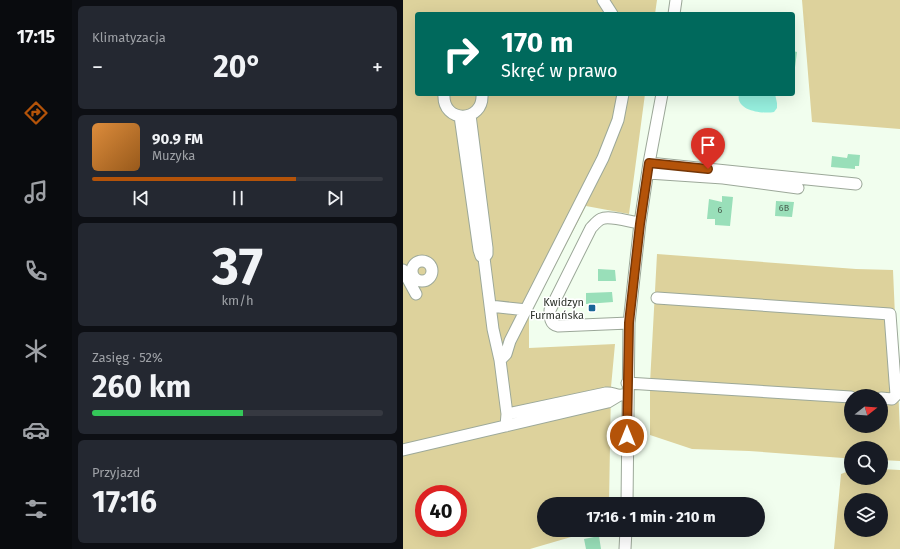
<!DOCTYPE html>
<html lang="pl">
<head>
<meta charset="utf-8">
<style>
  body { margin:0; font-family:"Fira Sans",sans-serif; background:#242831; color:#f1f3f6; height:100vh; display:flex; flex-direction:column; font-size:15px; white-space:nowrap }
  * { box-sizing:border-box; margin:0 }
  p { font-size:13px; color:#9ea1a6 }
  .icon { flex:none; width:22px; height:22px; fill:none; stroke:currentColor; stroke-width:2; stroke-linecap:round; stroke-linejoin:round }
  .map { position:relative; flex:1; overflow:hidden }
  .sheet { display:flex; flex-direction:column; gap:6px; padding:6px; background:#0d0f14; width:331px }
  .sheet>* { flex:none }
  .hud { position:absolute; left:12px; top:12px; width:380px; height:84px; border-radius:4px; box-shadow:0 4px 16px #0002; background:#00695c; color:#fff; overflow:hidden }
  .needle { width:26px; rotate:73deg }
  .fabs { position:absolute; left:441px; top:389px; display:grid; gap:8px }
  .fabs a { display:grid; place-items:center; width:44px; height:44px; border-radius:50%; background:#171b24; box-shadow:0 4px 16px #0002; font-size:20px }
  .speed { position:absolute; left:12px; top:485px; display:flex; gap:8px; font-size:20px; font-weight:700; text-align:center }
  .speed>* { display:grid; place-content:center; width:52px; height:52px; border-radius:50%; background:#171b24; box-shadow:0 4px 16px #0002; line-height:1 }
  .speed .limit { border:6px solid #d22; background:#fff; color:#111 }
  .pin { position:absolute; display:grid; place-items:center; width:34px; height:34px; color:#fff; margin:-41px -17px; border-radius:50% 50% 50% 0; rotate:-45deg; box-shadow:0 0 4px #0007 }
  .pin .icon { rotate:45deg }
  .me { position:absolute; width:44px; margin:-22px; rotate:0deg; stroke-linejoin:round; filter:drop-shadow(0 0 3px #0008) }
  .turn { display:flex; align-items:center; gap:14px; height:84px; padding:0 20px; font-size:18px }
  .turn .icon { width:52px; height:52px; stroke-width:2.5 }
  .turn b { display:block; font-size:28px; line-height:34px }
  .big { font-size:30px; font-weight:700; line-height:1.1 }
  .sheet .tile { flex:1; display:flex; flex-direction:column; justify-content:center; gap:6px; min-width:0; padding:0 14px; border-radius:6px; background:#242831 }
  .sheet .dial { align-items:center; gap:0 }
  .dial b { font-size:52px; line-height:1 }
  .song { display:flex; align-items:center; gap:12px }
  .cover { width:48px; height:48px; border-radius:6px; background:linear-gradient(135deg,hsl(30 70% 55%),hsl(30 70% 35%)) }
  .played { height:4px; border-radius:2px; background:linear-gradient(90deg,#b45309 70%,#363941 70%) }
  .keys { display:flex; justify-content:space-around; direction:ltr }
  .heat { display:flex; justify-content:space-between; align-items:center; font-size:22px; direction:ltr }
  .charge { height:6px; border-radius:3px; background:linear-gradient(90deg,#34c759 52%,#363941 0) }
  .trip { position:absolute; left:134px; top:497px; width:228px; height:40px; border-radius:20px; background:#171b24; box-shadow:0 4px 16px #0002; font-weight:700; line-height:40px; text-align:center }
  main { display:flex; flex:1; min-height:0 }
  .tab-bar { display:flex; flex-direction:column; width:72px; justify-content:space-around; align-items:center; background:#090b0e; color:#9ea1a6 }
  .tab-bar .icon { width:28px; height:28px }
  .tab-bar .current { color:#b45309 }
  .tab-bar b { font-size:18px; color:#f1f3f6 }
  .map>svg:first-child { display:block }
</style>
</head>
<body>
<main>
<nav class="tab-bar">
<b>17:15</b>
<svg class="icon current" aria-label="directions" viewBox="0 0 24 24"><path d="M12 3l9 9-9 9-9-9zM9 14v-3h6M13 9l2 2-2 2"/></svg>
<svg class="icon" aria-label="music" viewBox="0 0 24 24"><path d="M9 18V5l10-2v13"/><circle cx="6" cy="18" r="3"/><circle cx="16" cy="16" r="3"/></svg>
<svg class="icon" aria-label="phone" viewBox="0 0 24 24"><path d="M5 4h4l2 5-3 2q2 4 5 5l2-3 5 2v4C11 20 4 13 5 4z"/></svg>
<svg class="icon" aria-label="climate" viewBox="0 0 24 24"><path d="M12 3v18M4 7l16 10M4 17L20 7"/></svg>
<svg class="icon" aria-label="car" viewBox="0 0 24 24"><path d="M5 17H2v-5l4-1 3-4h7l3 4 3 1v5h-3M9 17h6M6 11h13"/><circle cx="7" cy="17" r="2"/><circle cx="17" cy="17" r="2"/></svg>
<svg class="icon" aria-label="filters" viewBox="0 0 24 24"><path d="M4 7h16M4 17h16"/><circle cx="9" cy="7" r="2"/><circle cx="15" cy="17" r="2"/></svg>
</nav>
<section class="sheet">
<div class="tile"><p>Klimatyzacja</p>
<div class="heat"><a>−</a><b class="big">20°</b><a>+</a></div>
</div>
<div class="tile">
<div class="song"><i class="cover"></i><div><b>90.9 FM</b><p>Muzyka</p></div></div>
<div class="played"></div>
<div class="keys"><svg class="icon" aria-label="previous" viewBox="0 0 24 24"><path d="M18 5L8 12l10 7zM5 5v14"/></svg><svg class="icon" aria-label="pause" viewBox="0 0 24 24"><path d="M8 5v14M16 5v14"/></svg><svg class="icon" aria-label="next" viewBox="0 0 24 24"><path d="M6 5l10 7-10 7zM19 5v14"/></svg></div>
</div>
<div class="tile dial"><b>37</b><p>km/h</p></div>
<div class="tile"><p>Zasięg · 52%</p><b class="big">260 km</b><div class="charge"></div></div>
<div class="tile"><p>Przyjazd</p><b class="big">17:16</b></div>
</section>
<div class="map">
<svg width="497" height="549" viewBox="0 0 497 549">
  <rect width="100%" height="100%" fill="#f1feee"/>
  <path fill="#ddd29c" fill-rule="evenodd" d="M0,0H254L252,14H14V94H242L226,214L183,206L126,316V348L212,344L208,387L206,504H141V530H192L127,549H0ZM21,494H55V528H21Z
    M399,0H497V129L409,122Z
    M254,254L453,269L490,270L497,432V461L478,460V448H448V459L440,458L346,451L289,449L247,435V383ZM448,396H478V426H448Z
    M478,469L497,470V549H431L438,474L448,470V478H478ZM448,500H478V530H448Z"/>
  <path fill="#96efde" d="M336,94H372L374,103V108L371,112C360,114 332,111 336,94Z"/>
  <path fill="#99dfb9" d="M390,51L394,52L391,75H390Z
    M445,154L457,155L456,166H452V169L428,167L429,156L444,158Z
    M319,196L330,197L327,226L312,225V219H304L306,199L319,202Z
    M373,201L391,202L389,217L372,216Z
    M195,269L212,270L213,281H195Z
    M209,292L210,302L183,304V293Z
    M196,536L198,549H183L181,539Z"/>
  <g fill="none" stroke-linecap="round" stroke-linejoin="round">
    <g stroke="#9ca899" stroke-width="13">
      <path id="minor" d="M200,0L209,14
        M271,14L273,0
        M41,94C39,124 81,123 79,94
        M67,115L84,248V254L81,258L90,329L97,360L104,414L103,426
        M57,116L76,250L78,256L81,258
        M246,163L453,184
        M245,173L320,178L395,188
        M9 271a10 10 0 1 1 20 0a10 10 0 1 1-20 0Z
        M0,270L13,294
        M254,298L487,314L493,395L489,399L478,398
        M87,306L124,310
        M226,323L155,326C147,324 147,318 147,310L188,228C191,225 194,221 198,219C206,215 228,222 237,223
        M97,360L103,354L107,341L200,158L215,120L220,94
        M224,383L448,397
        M104,414L203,393C209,392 213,396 219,395
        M0,450L205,402L215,396
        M224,504L226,323L237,223L246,163L259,94
        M222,549L223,530"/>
    </g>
    <use href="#minor" stroke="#fff" stroke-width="11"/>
  </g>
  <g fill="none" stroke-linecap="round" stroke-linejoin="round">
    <g stroke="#753606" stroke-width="10">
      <path id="route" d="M224,436L226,323L237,224L246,163L305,169"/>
    </g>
    <use href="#route" stroke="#b45309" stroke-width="7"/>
  </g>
  <rect fill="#186597" stroke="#fff" stroke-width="1.5" x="185" y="304" width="8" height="8" rx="2"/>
  <g text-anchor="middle" stroke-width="3" stroke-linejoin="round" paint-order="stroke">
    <g font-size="9" fill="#485d4e">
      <text x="381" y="211">6B</text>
      <text x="317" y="213">6</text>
    </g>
    <g font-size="11" fill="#2d322b" stroke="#fff" text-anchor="end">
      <text x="181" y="306">Kwidzyn<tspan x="181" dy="13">Furmańska</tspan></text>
    </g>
  </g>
</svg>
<div class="fabs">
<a><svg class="needle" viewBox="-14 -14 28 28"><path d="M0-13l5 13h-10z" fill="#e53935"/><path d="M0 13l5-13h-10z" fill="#9ea1a6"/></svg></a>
<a><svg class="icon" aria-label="search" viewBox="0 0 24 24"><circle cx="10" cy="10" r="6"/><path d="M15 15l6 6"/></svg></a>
<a><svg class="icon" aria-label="layers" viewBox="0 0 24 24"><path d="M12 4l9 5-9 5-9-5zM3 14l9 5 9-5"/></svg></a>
</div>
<div class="speed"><div class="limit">40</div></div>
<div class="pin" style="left:305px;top:169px;background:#d93025"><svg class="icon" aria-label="arrive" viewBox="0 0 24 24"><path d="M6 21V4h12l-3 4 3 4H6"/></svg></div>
<svg class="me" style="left:224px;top:436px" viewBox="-20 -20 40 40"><circle r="17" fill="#b45309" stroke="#fff" stroke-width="3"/><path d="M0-11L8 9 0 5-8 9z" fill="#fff"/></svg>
<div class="trip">17:16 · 1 min · 210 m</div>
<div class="hud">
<div class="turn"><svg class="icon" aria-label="right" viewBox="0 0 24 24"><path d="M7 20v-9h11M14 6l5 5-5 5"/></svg><div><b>170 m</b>Skręć w prawo</div></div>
</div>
</div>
</main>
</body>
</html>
